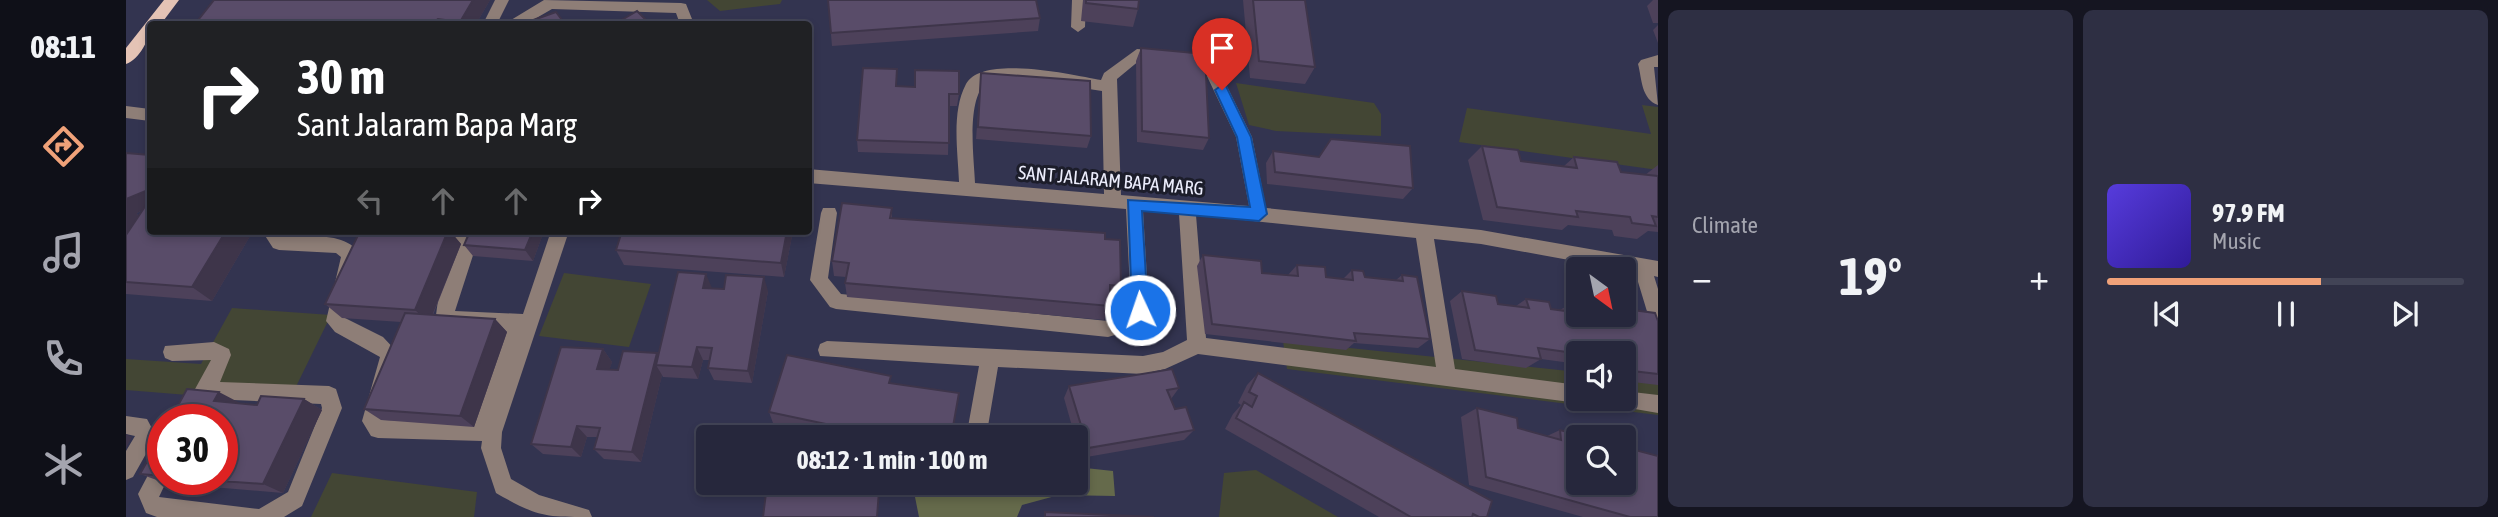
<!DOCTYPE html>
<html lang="en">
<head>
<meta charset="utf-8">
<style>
  body { margin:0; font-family:"Asap Condensed",sans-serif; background:#2e2f43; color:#f1f3f6; height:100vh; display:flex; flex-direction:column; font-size:26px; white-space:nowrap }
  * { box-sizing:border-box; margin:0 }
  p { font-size:23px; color:#a4a5af }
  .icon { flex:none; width:38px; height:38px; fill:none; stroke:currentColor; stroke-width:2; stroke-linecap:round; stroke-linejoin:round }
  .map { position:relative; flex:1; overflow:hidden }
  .drawer { display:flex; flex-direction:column; gap:10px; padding:10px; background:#151521; width:840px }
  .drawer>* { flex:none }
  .guide { position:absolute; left:21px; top:21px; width:665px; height:214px; border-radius:7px; box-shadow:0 4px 10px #0003,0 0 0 2px #424456; background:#202124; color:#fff; overflow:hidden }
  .needle { width:46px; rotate:147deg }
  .tools { position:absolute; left:1440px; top:257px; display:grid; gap:14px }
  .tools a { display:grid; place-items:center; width:70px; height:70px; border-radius:7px; background:#26273c; box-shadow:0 4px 10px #0003,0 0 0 2px #424456; font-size:35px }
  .speed { position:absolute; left:21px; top:404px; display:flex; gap:14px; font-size:35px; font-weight:700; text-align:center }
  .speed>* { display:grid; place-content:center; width:91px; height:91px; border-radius:50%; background:#26273c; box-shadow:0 4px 10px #0003,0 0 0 2px #424456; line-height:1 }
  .speed .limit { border:10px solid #d22; background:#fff; color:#111 }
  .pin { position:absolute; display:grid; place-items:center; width:60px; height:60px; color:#fff; margin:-72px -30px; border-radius:50% 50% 50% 0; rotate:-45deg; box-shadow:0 0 7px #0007 }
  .pin .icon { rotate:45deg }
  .me { position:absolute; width:77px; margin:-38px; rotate:357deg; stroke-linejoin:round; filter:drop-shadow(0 0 5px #0008) }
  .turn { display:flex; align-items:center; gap:24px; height:147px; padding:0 35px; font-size:32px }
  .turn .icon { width:91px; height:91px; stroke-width:2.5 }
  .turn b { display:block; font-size:49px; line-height:60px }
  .lanes { display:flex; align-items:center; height:66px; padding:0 35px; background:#0003; justify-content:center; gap:35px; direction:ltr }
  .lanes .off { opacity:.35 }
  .big { font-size:52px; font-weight:700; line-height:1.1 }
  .drawer .tile { flex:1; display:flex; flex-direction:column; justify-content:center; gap:10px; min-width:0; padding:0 24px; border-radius:10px; background:#2e2f43 }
  .song { display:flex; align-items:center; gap:21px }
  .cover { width:84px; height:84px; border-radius:10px; background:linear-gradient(135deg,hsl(250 70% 55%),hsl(250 70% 35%)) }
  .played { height:7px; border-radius:4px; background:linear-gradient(90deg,#f0a279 60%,#424456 60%) }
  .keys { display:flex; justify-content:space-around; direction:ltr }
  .heat { display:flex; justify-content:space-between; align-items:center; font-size:38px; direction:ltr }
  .drawer .tiles { flex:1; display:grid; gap:10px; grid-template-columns:repeat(2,1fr) }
  .trip { position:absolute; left:570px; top:425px; width:392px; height:70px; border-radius:7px; background:#26273c; box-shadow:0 4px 10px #0003,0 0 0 2px #424456; font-weight:700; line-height:70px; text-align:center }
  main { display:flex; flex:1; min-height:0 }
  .dock { display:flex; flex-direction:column; width:126px; justify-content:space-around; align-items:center; background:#0f1018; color:#a4a5af }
  .dock .icon { width:49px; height:49px }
  .dock .active { color:#f0a279 }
  .dock b { font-size:32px; color:#f1f3f6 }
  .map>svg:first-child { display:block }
</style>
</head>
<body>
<main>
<nav class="dock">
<b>08:11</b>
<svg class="icon active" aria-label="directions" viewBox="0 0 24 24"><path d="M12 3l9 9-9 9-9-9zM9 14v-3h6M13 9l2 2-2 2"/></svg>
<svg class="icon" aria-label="music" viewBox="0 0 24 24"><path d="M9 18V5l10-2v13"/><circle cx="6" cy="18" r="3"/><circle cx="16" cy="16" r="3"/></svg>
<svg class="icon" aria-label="phone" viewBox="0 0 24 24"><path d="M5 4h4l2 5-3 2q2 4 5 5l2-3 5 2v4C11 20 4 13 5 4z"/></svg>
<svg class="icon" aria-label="climate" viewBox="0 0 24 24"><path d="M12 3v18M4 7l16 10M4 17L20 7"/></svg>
</nav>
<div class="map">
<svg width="1532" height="517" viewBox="0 0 1532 517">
  <rect width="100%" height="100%" fill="#333450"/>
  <path fill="#434634" d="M581,0H656L654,4L594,11Z
    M1110,83L1248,103L1255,114V136L1150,131L1123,125Z
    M1516,105L1532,107V170L1333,142L1341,108L1525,134Z
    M438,273L525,284L503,347L413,336Z
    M106,308L205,315L162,403L0,390V359L75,364Z
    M1157,341L1452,372V399H1498V377L1532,381V415L1161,369Z
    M1130,470L1212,517H1093L1098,473Z
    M206,473L351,492L348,517H185Z"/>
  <path fill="#656a4b" d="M950,467L987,471L989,496L933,495L896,505L891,517H793L788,492L769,483H950Z"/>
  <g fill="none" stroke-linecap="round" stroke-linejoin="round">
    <path fill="#8e7e77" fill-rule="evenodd" d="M369,0H383L371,24H357Z
      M418,0L555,3L560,4L568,24H554L550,13L426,9L400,24H383L385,20Z
      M946,0H960L959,27L952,32L945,27Z
      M1011,49L1069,53L1089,62L1126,137L1140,208L1355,230L1532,261V277L1528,276L1532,289V326L1526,324L1523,318L1509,272L1355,244L1308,239L1329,369L1452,385V399L1459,400L1452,403L1072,354L1039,369L1017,374L872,367L860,438H840L853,366L694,356L692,350L694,344L701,341L1017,356L1037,352L1061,340L1053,214L1017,211L1023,310L1009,329L982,337L710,309L704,307L684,280L695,213L697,208H709L711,213L702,278L715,294L982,321L997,316L1005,308L1000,209L682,183V169L833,182C832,152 825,112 840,84C856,54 947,75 975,80L978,73ZM1014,60L1066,63L1078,70L1110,137L1123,206L995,195L991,79ZM870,80L910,81L976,91L978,194L849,183C848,158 840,100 860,83ZM1070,215L1290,238L1310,367L1080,338Z
      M1532,55V67H1528L1532,105C1515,99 1516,79 1512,64L1515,60Z
      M0,106L24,109V121L0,118Z
      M136,231H155L158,236C180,237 221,231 233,254L219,318L257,337L273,354L257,420L346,422L377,330L328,328L313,321L310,315L312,300L332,247L327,242L278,238L272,236L269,231H339L350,246L329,311L397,314L425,231H443L376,432L375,448L385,479L413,495L463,510L466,517C418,517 412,517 370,493L355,448L356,441L252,438L245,436L236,421L254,357L209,332L200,321L215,257L210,253L153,250L147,248Z
      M88,342L103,349L105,355L94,382L203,386L210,389L216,408L176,506L158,517H31L20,513L12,494L30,460L37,457V480H41L33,497L133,509L162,492L196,408L195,404L84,399L73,420H52L85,360L46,361L39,358L37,352L39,346Z
      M1498,391L1532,395V413L1486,405L1483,399H1498Z
      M0,416L21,419L30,436L7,477L0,480V451L9,436L0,434Z"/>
    <path fill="#e4c3b5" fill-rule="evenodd" d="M38,0H53L35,24H24C24,39 14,59 0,64V48Z"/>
  </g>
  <path fill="#4d415a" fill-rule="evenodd" d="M88,0H364L350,24H69Z
    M702,0L914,18L912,31L706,46Z
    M957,0H1013L1012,9L1007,27L955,21Z
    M1117,0H1179L1189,67L1179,84L1124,78Z
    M1527,0H1532V23H1527L1521,6Z
    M1532,25V43L1527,30Z
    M1015,48L1083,138L1077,150L1011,142L1010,61Z
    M855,73L965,136L961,148L850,139Z
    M771,86L833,94L831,106H823L822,155L732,152L731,140Z
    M1356,146L1395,161L1438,166L1448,157L1495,172L1519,175L1532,165V232L1522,231L1511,239L1488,236L1486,230L1442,225L1436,230L1357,220L1342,160Z
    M1147,151L1193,157L1287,188L1277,199L1141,184L1140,163Z
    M24,155V231H127L86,301L0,294V235ZM17,210L12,217L11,213Z
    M766,208V218L979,239L995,286L989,300L984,299V306L978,320L721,297L719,283L720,277L708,276L706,261Z
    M178,231H324L335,244L307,315L369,319L381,332L348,427L255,420L238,409L275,322L216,318L199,304L232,236Z
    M338,231H418L407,261L347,256L338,245L343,233L339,232Z
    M496,231H667L658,277L498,265L490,250Z
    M1077,255L1136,273L1162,275L1171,265L1200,277L1217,279L1226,270L1239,277L1270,280L1276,275L1304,339L1292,348L1228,343L1220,350L1079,334L1071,266Z
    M586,288L642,291L626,383L588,380L582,368L584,360H577L572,379L537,377L536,375L515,462L478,459L468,449L471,437H461L455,457L417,454L405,444L477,349L486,362L483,370H492L531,353L532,356Z
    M1336,291L1372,304L1390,306L1400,299L1425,309L1434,310L1444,304L1452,315L1487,316L1490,315H1498V310L1499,309L1532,321V385L1498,381V354H1452V364L1415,359L1400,368L1336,359L1324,301Z
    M1132,373L1361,517H1253L1099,429L1107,414L1115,405L1112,403L1121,385Z
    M765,383L825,438H716L647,423L643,412Z
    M943,386L1053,388L1045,399L1049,409L1068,430L1058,440L955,458L938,398Z
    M178,399L196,410L157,493L39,483L14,474L37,433V480H96L114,403L131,405Z
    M1351,408L1392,428L1421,436L1434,430L1452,483L1532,517H1457L1343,485L1335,417Z"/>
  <path fill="#3e354a" d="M347,0H364L350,24H336L334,22Z
    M312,19L316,24H305Z
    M687,41L688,54L684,80L682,67Z
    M22,190L24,192V206L11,213L15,227L0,234V199Z
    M100,231H127L86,301L66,287Z
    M322,231H324L335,244L303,323L289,310Z
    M407,231H418L407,261L399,250Z
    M661,231H667L658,277L655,263Z
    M580,274L586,288L583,302L577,288Z
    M638,277L642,291L626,383L622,371Z
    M369,319L381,332L348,427L334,416Z
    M571,347L577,360L572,379L566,367Z
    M477,349L486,362L480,381L471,369Z
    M531,353L538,366L530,365L536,375L515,462L506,452Z
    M93,392L114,403L88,401Z
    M178,399L196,410L157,493L137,484Z
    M451,426L461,437L455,457L445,447Z
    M0,434L6,437L0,448Z"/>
  <path fill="#594c69" stroke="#3e354a" stroke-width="2" d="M88,0H347L334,22L312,19L305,24H69Z
    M702,0H910L914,18L705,33Z
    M960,0H1013L1012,9L960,3Z
    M1127,0H1179L1189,67L1133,61Z
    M511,11L524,24H489Z
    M430,12L439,24H396Z
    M682,41H687L682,67Z
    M1015,48L1079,54L1083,138L1016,131Z
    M737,68L771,69L770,86L789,87V70L833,71V94H823V143L731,140Z
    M855,73L964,81L965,136L852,127Z
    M1205,139L1284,146L1287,188L1149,172L1147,151L1193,157Z
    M1356,146L1392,150L1395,161L1451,168L1448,157L1491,162L1495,172L1532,176V217L1526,216L1530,226L1506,223L1504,217L1450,211L1452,217L1371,207Z
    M0,153L24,155V190H22L0,199Z
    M716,203L766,208L764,218L979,233V239L994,240L995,286L984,285V306L719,283L723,263L706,261Z
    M20,205H24V231H100L66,287L0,282V235Z
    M234,231H322L289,310L199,304Z
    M344,231H407L399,250L338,245Z
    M496,231H661L655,263L490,250Z
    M1077,255L1135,261L1136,273L1172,276L1171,265L1199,267L1200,277L1227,280L1226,270L1237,271L1239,277L1277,281L1276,275L1291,277L1304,339L1228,333L1230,341L1086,324Z
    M552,272L580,274L577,288L598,289L600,275L638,277L622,371L582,368L586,348L571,347L566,367L530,365Z
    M1336,291L1370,296L1372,304L1403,308L1400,299L1423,302L1425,309L1447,312L1444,304L1452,305V315H1476L1502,318L1499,309L1529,313L1532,321V374L1498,370V354H1455L1412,348L1415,359L1349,350Z
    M279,313L369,319L334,416L238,409Z
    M435,347L477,349L471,369L492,370L497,351L531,353L506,452L468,449L474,428L451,426L445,447L405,444Z
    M661,355L765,376L763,383L833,393L825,438H766L643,412Z
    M1046,369L1053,388L1041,390L1049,409L1060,407L1068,430L962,448L943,386Z
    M1132,373L1366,501L1361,517H1353L1347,514L1346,517H1285L1110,418L1118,402L1126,407L1131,396L1123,392Z
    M61,389L93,392L88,401L131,405L135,396L178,399L137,484L81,480H96V420H44Z
    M1351,408L1391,418L1392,428L1435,440L1434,430L1453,435L1452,483H1498V447L1532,456V517H1504L1360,477Z
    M37,433V476L14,474Z
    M641,485L753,491L751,517H637Z
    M919,512L1028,517H919Z"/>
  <path fill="#1a73e8" stroke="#114b97" stroke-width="2" d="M1096,85L1100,86L1125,137L1141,214L1133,221L1016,211L1022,310L1014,317L1006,310L1002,200L1124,207L1111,137L1089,90Z"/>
  <g text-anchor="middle" stroke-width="6" stroke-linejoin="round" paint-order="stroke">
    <g font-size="19" fill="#ecedfc" stroke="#1c1d2a">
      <text transform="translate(985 180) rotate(5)" y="7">SANT JALARAM BAPA MARG</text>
    </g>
  </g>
</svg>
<div class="tools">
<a><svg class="needle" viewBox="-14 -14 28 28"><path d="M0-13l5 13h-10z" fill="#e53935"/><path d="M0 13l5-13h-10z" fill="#a4a5af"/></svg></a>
<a><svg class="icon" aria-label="sound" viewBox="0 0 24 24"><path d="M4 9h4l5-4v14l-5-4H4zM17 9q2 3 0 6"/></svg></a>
<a><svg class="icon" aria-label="search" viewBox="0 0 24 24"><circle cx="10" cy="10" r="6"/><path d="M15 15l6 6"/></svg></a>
</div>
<div class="speed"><div class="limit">30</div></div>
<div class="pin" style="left:1096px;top:90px;background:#d93025"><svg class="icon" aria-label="arrive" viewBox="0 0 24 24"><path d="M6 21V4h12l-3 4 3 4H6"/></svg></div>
<svg class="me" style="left:1014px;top:310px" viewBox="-20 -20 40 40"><circle r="17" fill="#1a73e8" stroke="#fff" stroke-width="3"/><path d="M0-11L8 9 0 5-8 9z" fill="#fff"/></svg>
<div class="trip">08:12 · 1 min · 100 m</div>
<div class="guide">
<div class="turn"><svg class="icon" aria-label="right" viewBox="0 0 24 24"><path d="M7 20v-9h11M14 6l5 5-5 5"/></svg><div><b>30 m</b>Sant Jalaram Bapa Marg</div></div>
<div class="lanes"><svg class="icon off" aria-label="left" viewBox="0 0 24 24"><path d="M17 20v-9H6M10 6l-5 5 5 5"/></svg><svg class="icon off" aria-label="ahead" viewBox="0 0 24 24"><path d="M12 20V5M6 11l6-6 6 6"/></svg><svg class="icon off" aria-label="ahead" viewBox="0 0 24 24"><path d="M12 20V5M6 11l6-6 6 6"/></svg><svg class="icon" aria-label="right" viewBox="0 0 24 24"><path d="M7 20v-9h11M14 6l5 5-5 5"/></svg></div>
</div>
</div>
<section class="drawer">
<div class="tiles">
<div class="tile"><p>Climate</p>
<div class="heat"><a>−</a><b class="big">19°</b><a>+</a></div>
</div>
<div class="tile">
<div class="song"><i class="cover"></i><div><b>97.9 FM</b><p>Music</p></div></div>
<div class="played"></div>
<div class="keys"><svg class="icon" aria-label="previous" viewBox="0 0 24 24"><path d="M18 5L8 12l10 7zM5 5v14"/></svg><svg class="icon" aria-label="pause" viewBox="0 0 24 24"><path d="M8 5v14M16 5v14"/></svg><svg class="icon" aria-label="next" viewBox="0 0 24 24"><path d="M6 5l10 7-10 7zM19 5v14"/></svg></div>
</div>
</div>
</section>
</main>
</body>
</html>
